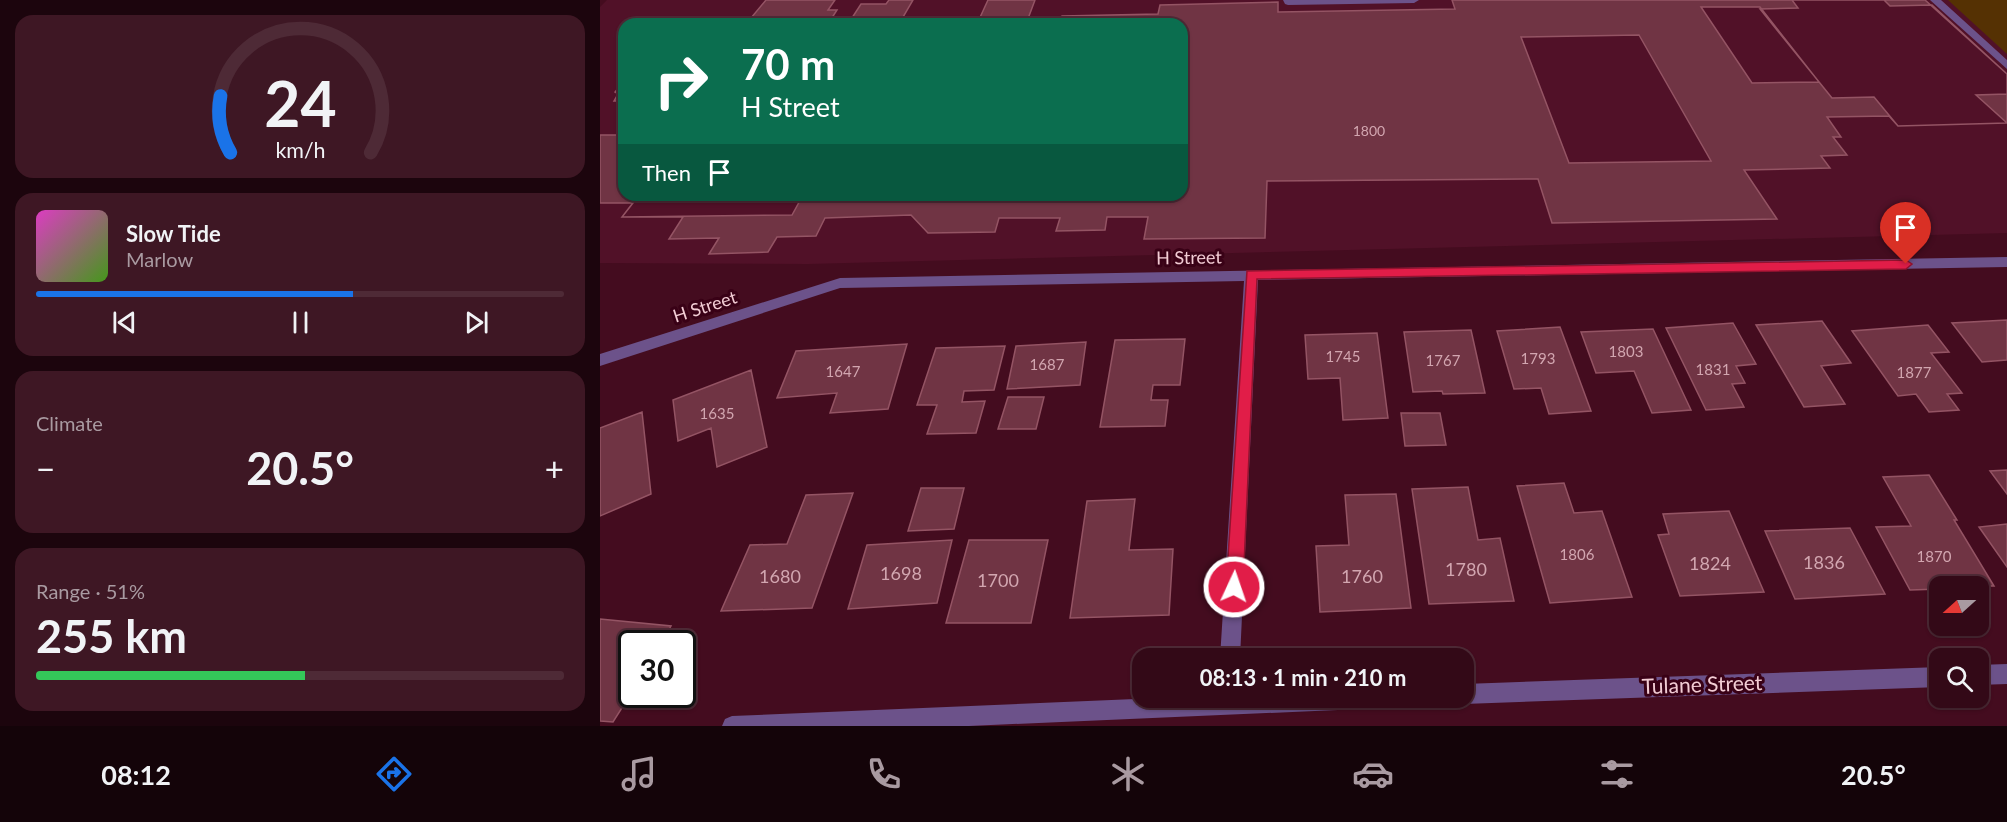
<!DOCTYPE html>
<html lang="en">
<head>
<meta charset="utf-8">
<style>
  body { margin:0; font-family:Lato,sans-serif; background:#3e1724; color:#f1f3f6; height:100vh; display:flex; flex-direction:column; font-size:22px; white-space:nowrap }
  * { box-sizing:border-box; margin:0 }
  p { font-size:20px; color:#a99aa1 }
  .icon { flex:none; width:33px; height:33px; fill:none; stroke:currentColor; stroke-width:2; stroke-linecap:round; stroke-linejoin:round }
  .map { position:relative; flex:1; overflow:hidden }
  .panel { display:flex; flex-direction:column; gap:15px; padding:15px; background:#1c050d; width:600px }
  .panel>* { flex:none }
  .banner { position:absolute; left:18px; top:18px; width:570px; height:183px; border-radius:18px; box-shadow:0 2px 4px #0004,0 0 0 2px #4e2a36; background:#0b6e4f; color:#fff; overflow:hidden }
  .needle { width:39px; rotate:249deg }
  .fabs { position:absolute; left:1329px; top:576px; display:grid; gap:12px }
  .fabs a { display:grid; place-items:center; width:60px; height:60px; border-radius:12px; background:#330917; box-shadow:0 2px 4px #0004,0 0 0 2px #4e2a36; font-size:30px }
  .speed { position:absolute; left:18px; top:630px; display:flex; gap:12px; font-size:30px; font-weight:700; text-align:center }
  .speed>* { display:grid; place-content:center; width:78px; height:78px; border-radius:50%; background:#330917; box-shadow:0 2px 4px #0004,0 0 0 2px #4e2a36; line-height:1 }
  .speed .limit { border:3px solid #111; border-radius:9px; background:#fff; color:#111 }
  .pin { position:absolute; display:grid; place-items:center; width:51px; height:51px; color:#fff; margin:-62px -26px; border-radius:50% 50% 50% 0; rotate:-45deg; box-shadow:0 0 6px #0007 }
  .pin .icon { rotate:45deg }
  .me { position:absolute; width:66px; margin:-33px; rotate:3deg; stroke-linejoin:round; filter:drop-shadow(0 0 4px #0008) }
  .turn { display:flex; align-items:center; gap:21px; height:126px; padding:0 24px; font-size:27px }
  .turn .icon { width:78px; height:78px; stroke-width:2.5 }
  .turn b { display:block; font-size:42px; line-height:51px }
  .then { display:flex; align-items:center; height:57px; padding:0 24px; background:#0003; gap:12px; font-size:22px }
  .big { font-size:45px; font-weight:700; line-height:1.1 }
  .panel .widget { flex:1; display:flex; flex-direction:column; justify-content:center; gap:9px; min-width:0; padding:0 21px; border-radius:18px; background:#3e1724 }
  .panel .dial { align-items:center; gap:0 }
  .dial svg { height:156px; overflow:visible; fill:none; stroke:#4e2a36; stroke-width:7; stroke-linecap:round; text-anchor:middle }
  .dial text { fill:#f1f3f6; stroke:none }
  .song { display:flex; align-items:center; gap:18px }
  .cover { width:72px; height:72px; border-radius:9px; background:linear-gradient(135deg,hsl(310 70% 55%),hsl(100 70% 35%)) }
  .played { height:6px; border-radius:3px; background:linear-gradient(90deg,#1a73e8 60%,#4e2a36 60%) }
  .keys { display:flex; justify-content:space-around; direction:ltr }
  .heat { display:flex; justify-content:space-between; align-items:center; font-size:33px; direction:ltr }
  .charge { height:9px; border-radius:4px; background:linear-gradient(90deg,#34c759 51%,#4e2a36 0) }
  .trip { position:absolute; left:532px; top:648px; width:342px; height:60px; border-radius:18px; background:#330917; box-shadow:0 2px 4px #0004,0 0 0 2px #4e2a36; font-weight:700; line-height:60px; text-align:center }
  .tab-bar { display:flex; height:96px; justify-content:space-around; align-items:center; background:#140409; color:#a99aa1 }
  .tab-bar .icon { width:42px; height:42px }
  .tab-bar .selected { color:#1a73e8 }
  .tab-bar b { font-size:27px; color:#f1f3f6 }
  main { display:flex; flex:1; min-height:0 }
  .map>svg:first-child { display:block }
</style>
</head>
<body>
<main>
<section class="panel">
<div class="widget dial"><svg viewBox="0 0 100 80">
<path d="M14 69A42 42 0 1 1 86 69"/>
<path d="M14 69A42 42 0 0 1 9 40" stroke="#1a73e8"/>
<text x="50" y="56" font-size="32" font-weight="700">24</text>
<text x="50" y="72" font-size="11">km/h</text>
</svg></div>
<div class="widget">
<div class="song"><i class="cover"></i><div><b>Slow Tide</b><p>Marlow</p></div></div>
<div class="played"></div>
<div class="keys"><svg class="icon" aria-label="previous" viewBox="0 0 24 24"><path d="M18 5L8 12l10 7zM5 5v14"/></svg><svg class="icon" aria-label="pause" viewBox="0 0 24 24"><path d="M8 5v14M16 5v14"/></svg><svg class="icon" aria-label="next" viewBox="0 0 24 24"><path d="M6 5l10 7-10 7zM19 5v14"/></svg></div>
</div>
<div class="widget"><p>Climate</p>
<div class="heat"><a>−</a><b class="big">20.5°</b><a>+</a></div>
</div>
<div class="widget"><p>Range · 51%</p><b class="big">255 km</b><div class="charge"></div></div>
</section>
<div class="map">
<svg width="1407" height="726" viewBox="0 0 1407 726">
  <rect width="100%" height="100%" fill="#440c1f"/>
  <path fill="#511128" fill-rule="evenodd" d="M7,0H1407V233L208,264L0,263V7ZM24,24H582V195H24Z"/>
  <path fill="#553103" d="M1348,0H1407V54Z"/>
  <path fill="#703444" stroke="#945464" stroke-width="1.5" fill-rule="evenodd" d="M166,0H235L228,10H237L228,24H146Z
    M289,0H313L299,24H248L261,4H286Z
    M388,0H435L426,24H377Z
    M852,0H1325L1407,74V123L1298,126L1289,116L1227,117L1241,137H1233L1247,155L1221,156L1230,168L1144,170L1177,219L952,223L938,179L667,181L665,238L544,239L548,217H507L505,230L456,231L460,218H399L395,232L328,233L311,215L225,218L216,236L177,237L168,252L109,254L119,238L69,239L83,217H22L33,203H0V135H24V195H582V24H460L462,16L558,14L560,5L678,2V12L855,9ZM1101,7H1160L1219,82L1152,83ZM1039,35L1111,161L969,163L921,37Z
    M1192,0H1284L1290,6L1332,5L1407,74V94L1376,95L1407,123L1298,126L1274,97L1232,98L1160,9L1198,8Z
    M24,81V101H14L18,94L15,92Z
    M39,195H203L192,215L22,217Z
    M1407,320V360L1382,362L1352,323Z
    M1222,321L1251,363L1221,366L1245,404L1204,407L1156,325Z
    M1133,323L1156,364L1136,366L1145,383L1132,384L1144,407L1106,410L1066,328Z
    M1328,325L1349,352L1331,353L1362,393L1347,394L1359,410L1329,412L1316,394L1298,396L1252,331Z
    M960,327L991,411L949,414L941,388L914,389L897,331Z
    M1053,329L1091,410L1052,413L1034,371L996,373L981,332Z
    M871,330L885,393L843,394L842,391L813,392L804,332Z
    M777,333L788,418L743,420L740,378L708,379L705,335Z
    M585,339L580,385H553L551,400H568L565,426L500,427L515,340Z
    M486,342L480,385L407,389L416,346Z
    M307,344L288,409L230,413L237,393L177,398L196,351Z
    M405,346L394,390L364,391L362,402L385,401L376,433L327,434L337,405H317L336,348Z
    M151,370L167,447L117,467L111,428L78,441L73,400Z
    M408,397H444L436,429H398Z
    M42,412L51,494L0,516V428Z
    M801,413H840L846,445L805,446Z
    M1407,470V494L1390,471Z
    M1329,475L1357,520H1354L1394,586H1340V589L1310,590L1276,527L1311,526L1283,477Z
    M964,483L974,513L1002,511L1032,597L950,603L917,486Z
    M868,487L878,540L900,538L914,601L829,604L812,489Z
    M321,488H364L354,529L308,531Z
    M253,493L212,608L121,611L150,545L187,544L206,495Z
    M796,494L811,608L720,612L716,546L749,545L745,495Z
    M535,499L529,550L573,549L569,615L470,618L487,501Z
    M1129,511L1164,592L1080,596L1058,535L1069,534L1063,514Z
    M1407,524V567L1379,527Z
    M1250,528L1285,594L1195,599L1165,531Z
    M352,540L337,603L248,609L267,545Z
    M369,540H448L431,623H346Z
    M0,619L71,626L61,644H32V692L13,722L0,721Z"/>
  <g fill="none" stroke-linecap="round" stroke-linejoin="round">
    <path fill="#6c528a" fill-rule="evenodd" d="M683,0H819L814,3L688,5L685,4Z
      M1330,0H1341L1407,60V69Z"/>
    <path fill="#6c528a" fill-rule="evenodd" d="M1407,257V267L658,280L640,658H620L644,281L240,288L0,366V354L240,278Z
      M1407,664V684L1378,685V665Z
      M1340,667V687L864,704L857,701L855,698H864V684Z
      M559,698H793L790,705L783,708L369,726H122L125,719L132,716Z"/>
  </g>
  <path fill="#e11d48" stroke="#92132f" stroke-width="1.5" d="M1306,260L1312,264L1306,269L657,279L643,587L640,593L634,595L628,593L626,587L647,271Z"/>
  <g text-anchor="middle" stroke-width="6" stroke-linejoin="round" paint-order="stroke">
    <g font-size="14" fill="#d2a6b0">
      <text x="769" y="136">1800</text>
    </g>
    <g font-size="15" fill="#d2a6b0">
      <text x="1026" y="357">1803</text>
      <text x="743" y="362">1745</text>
      <text x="938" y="364">1793</text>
      <text x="843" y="366">1767</text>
      <text x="447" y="370">1687</text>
      <text x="1113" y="375">1831</text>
      <text x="243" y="377">1647</text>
      <text x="1314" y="378">1877</text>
      <text x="117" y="419">1635</text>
      <text x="977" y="560">1806</text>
      <text x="1334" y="562">1870</text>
    </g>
    <g font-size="18" fill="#f2ccd4" stroke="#390116">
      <text transform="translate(589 258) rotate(-1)" y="6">H Street</text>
      <text transform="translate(105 307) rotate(-18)" y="6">H Street</text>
    </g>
    <g font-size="18" fill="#d2a6b0">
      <text x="1224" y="569">1836</text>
      <text x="1110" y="570">1824</text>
      <text x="866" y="576">1780</text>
      <text x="301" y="580">1698</text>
      <text x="180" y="583">1680</text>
      <text x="762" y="583">1760</text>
      <text x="398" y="587">1700</text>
    </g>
    <g font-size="21" fill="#f2ccd4" stroke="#390116">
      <text transform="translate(1102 685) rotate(-2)" y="7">Tulane Street</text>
    </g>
  </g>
</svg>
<div class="fabs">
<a><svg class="needle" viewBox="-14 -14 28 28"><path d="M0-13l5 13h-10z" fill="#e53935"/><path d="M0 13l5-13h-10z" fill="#a99aa1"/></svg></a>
<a><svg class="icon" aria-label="search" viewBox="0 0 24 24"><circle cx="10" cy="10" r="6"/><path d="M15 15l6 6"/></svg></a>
</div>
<div class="speed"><div class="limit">30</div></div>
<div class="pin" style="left:1306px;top:264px;background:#d93025"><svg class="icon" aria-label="arrive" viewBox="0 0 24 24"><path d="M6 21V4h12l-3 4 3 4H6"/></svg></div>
<svg class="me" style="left:634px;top:587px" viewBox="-20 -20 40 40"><circle r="17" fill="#e11d48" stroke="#fff" stroke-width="3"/><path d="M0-11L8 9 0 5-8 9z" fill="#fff"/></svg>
<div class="trip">08:13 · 1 min · 210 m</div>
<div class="banner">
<div class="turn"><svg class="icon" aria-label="right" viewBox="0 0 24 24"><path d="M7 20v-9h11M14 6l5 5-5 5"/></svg><div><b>70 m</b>H Street</div></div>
<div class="then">Then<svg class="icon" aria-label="arrive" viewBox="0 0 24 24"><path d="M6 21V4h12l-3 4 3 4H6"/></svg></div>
</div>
</div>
</main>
<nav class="tab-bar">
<b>08:12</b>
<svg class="icon selected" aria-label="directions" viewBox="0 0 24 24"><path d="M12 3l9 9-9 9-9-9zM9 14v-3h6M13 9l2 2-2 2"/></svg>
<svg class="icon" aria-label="music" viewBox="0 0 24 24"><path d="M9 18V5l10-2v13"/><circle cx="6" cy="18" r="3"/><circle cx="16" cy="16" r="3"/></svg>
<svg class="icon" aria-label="phone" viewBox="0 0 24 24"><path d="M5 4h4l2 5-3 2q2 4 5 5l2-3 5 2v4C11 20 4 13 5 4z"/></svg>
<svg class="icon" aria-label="climate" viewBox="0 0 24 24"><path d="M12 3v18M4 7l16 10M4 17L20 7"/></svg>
<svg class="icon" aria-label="car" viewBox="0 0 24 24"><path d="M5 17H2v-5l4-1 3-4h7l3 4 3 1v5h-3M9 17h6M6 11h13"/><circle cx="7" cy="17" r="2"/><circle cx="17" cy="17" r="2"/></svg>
<svg class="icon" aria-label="filters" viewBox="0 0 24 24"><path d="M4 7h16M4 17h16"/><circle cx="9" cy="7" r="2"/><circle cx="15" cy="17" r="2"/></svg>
<b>20.5°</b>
</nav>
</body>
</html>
